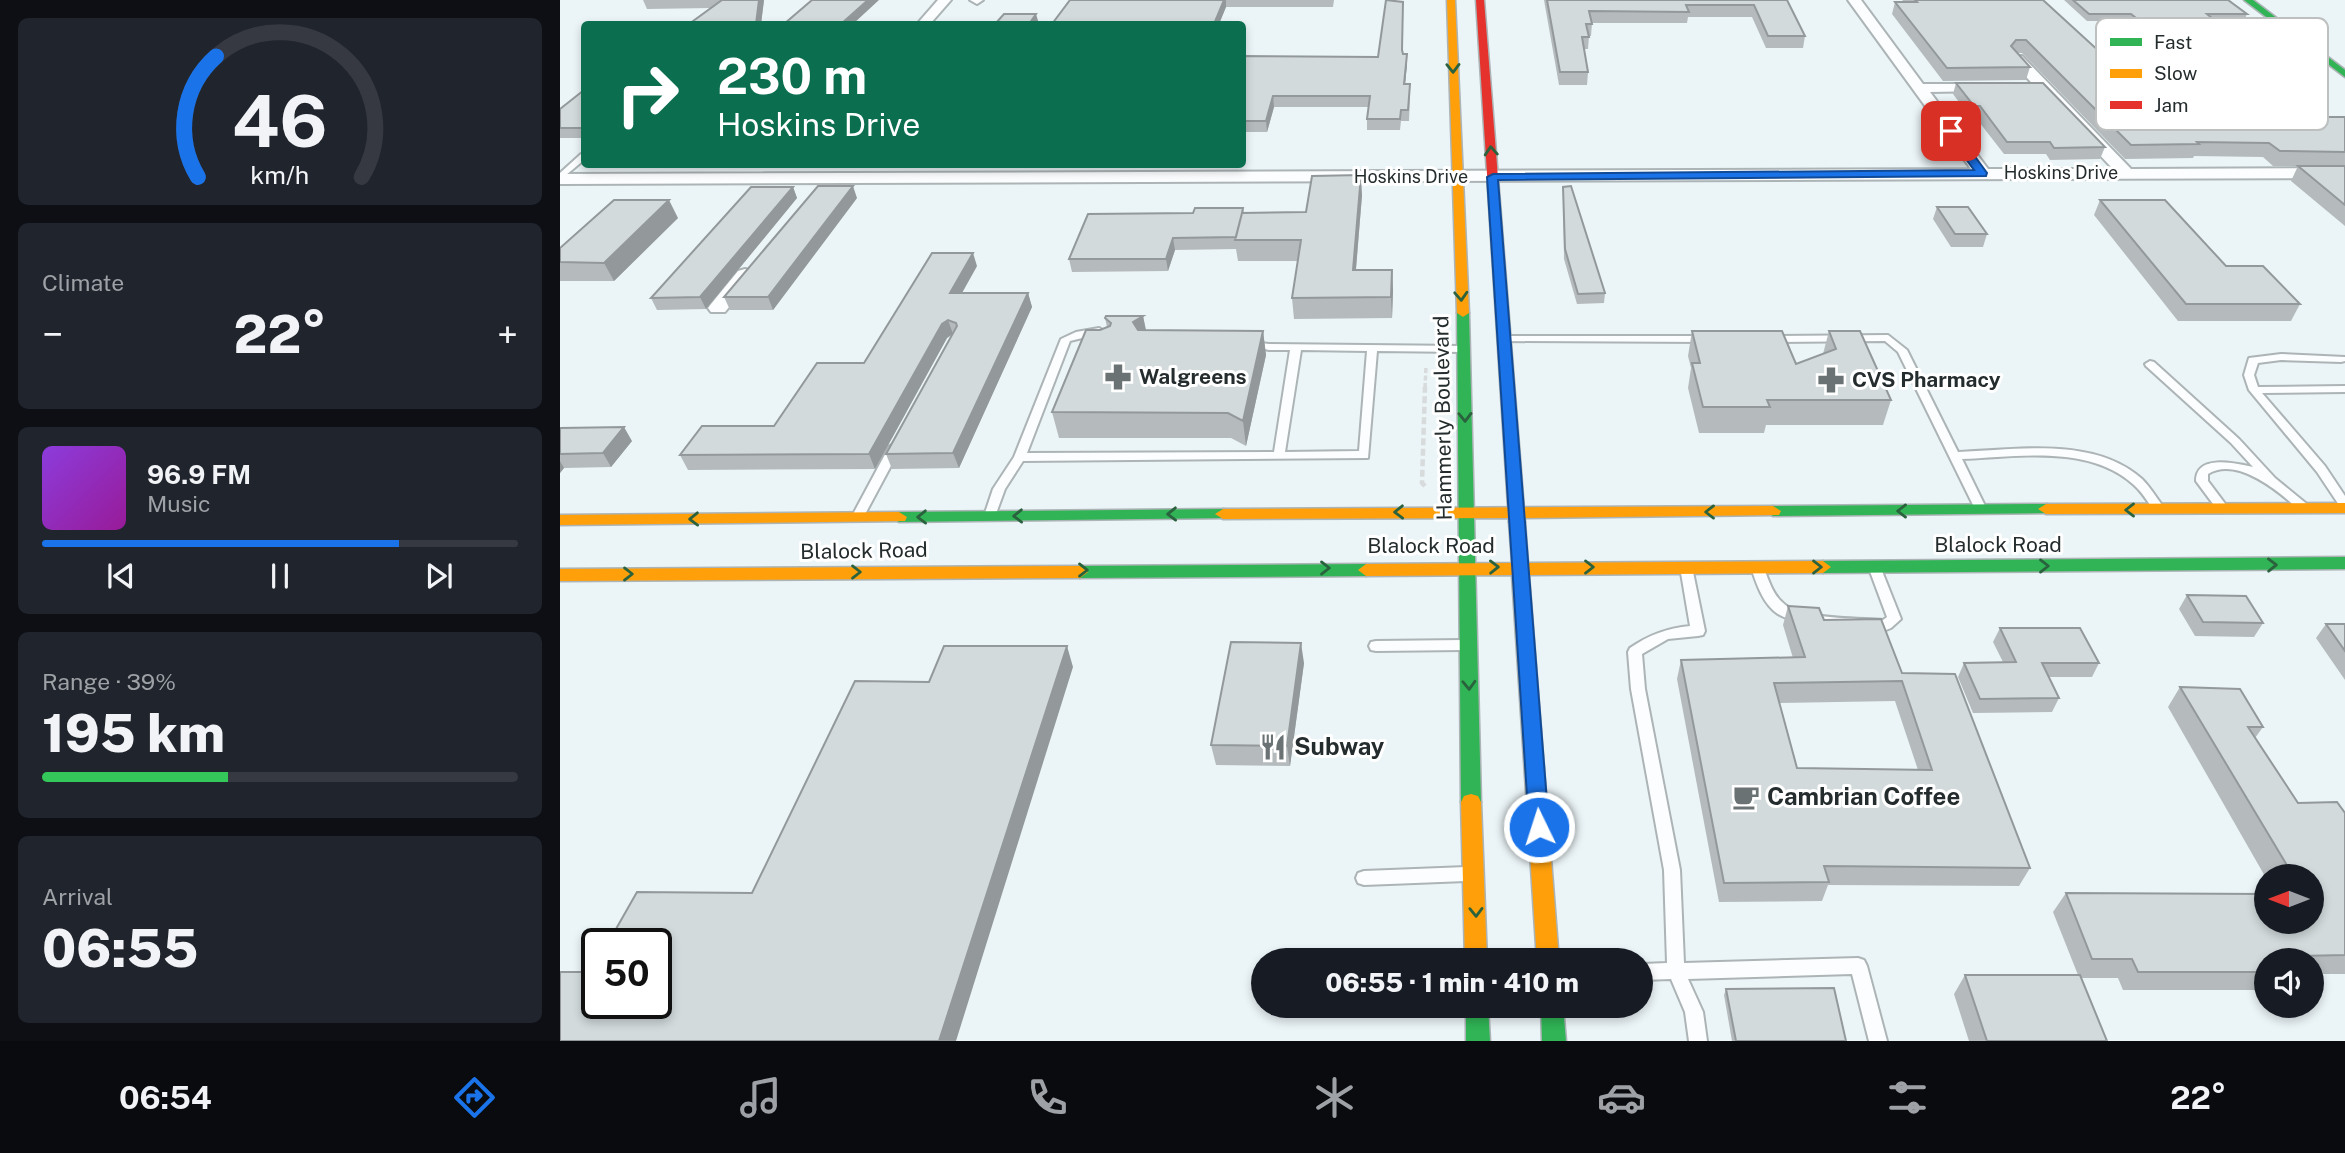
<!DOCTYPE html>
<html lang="en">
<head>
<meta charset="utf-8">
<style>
  body { margin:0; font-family:"Public Sans",sans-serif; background:#20242c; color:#f1f3f6; height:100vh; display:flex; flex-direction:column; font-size:26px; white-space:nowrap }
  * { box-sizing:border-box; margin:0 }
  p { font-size:23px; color:#9ea1a6 }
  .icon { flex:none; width:38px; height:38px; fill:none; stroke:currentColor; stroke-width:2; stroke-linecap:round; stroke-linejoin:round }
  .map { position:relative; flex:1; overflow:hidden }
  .panel { display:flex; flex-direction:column; gap:18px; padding:18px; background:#0d0f14; width:560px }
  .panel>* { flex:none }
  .guide { position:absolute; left:21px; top:21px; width:665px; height:147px; border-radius:7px; box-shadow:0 4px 10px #0003; background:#0b6e4f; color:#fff; overflow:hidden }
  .needle { width:46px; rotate:270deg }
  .tools { position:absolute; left:1694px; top:864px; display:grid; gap:14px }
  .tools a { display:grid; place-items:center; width:70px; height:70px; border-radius:50%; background:#171b24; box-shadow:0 4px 10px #0003; font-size:35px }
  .speed { position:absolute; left:21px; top:928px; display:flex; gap:14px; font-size:35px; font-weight:700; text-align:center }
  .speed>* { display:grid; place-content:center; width:91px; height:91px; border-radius:50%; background:#171b24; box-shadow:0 4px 10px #0003; line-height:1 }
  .speed .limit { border:4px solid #111; border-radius:10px; background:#fff; color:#111 }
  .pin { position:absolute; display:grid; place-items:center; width:60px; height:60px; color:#fff; margin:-30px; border-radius:14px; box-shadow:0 4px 10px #0006 }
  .me { position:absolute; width:77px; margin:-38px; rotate:356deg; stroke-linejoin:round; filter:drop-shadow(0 0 5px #0008) }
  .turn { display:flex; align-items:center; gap:24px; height:147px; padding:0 21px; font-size:32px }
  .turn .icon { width:91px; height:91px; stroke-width:2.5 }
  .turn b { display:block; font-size:49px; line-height:60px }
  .big { font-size:52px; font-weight:800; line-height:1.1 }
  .panel .tile { flex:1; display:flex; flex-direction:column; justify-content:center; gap:10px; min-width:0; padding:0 24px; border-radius:10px; background:#20242c }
  .panel .dial { align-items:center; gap:0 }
  .dial svg { height:182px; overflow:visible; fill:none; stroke:#363941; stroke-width:7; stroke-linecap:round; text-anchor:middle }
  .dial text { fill:#f1f3f6; stroke:none }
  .song { display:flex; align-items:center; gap:21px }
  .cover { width:84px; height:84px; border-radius:10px; background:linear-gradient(135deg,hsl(270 70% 55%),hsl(300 70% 35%)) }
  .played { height:7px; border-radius:4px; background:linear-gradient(90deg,#1a73e8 75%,#363941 75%) }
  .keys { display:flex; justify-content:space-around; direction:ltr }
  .heat { display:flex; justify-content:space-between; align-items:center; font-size:38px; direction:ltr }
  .charge { height:10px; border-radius:5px; background:linear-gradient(90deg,#34c759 39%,#363941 0) }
  .trip { position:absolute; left:691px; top:948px; width:402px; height:70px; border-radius:35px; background:#171b24; box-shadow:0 4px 10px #0003; font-weight:800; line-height:70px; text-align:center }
  .tabs { display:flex; height:112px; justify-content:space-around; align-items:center; background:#090b0e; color:#9ea1a6 }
  .tabs .icon { width:49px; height:49px }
  .tabs .current { color:#1a73e8 }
  .tabs b { font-size:32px; color:#f1f3f6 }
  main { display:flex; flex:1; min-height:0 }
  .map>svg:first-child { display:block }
</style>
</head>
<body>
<main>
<section class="panel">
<div class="tile dial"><svg viewBox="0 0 100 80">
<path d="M14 69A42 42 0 1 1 86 69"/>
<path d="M14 69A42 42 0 0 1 22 16" stroke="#1a73e8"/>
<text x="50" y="56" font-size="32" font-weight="700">46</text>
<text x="50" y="72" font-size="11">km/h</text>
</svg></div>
<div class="tile"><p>Climate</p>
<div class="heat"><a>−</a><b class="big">22°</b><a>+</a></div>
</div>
<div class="tile">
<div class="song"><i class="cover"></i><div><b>96.9 FM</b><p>Music</p></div></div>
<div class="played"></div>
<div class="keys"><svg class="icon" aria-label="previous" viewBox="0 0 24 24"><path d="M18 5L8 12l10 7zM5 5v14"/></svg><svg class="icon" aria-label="pause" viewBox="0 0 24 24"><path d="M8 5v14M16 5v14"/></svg><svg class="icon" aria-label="next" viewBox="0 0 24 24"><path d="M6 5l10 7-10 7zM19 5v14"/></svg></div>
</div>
<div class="tile"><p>Range · 39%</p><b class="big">195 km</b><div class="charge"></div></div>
<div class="tile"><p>Arrival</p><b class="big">06:55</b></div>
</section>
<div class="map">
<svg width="1785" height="1041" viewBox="0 0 1785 1041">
  <rect width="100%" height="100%" fill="#ebf4f7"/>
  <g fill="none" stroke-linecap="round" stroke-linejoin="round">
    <g stroke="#acb4b6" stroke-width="4">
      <path id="lane" d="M21,154H24V160L0,180V173Z
        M539,328L544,331L543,333L510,341L467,453L714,452L730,350H709L685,345V341L709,344L904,346L909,349L904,352L817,351L808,458L463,461L445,489L434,519H426L424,516L433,489L454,457L501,339L516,332ZM741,350L807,351L799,451L725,452Z
        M1328,335L1347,350L1398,452C1457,450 1534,436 1582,479C1590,487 1596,497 1602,505L1604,508L1602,511H1594C1588,502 1582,492 1574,485C1529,444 1457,457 1402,459L1427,510L1425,513H1417L1338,352L1325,341L1210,342L1205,339L1210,336Z
        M944,336H1146L1151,339L1146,342L940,341L939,339Z
        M1721,354L1785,357V361L1781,362L1721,360L1698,363L1694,375L1698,387L1785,386V392L1702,393L1765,466L1785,496V509L1781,508L1757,472L1689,390L1684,375L1689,358Z
        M1590,361L1594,362L1679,439L1715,478L1748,505L1750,508L1748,511H1740C1720,492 1677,456 1648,474V481L1669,509L1663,513L1659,512L1636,481C1636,454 1675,463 1693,467L1671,443L1586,366L1585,364Z
        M335,443L341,447L303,518L301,521H293L291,518L329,447Z
        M1314,562L1320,566L1341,619L1331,628L1326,630C1298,628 1241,628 1218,614C1203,604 1196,583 1191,567L1192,564H1202C1208,577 1211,592 1222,602C1239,620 1299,618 1323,620L1327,617L1308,566Z
        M1126,563L1132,567L1145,631L1143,635L1138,636L1108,639L1082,654L1085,689L1120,870L1124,963L1298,958L1304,960L1307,966L1327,1041H1309L1292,974L1128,979L1143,1012L1147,1041H1129L1125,1012L1111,979L1082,980V964L1107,963L1104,870L1071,689L1068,652L1070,648C1089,635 1107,628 1130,626L1120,567Z
        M903,640L908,641L910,645L908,649L903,650L816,651L811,650L809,646L811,642L816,641Z
        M906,867L912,869L914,874L912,879L906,881L804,885L798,883L796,878L798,873L804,871Z"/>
    </g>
    <g stroke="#acb4b6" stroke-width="4">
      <path id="street" d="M378,0H391L370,24H357Z
        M410,0H423L417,4Z
        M1288,0H1301L1363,84H1432L1434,87L1427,91L1370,92L1428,169H1553L1452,62V56H1462L1571,169L1785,168V178L0,184V174L1411,169Z
        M185,269L192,271L194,275L192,279L165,312H151L148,308L151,304L178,271Z"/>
    </g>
    <g stroke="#acb4b6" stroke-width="3">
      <path id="fast" d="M1684,0H1693L1785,70V77Z
        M903,309L909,313L921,802L918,808L911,810L904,808L901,802L897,313Z
        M1486,504L1492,505L1494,509L1492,513L1213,516L1205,511L1213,506Z
        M663,509L669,510L671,514L669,518L339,522L331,517L339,512Z
        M1785,557V569L1263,573L1255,567L1263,561Z
        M806,564L814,570L806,576L520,578L512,572L520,566Z
        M906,1006H928L930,1041H906Z
        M981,1006H1003L1006,1041H982Z"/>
    </g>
    <g stroke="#acb4b6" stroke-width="3">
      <path id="slow" d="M887,0H895L909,313L903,317L897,313Z
        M1785,503V513L1486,514L1478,509L1486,504Z
        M1213,506L1221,511L1219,515L960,518L965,522L968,563L1263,561L1271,567L1263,573L969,575L999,961H977L952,575L806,576L798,570L806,564L952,563L949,522L954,518L663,519L655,514L663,509Z
        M339,512L347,517L345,521L0,525V515Z
        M520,566L528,572L520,578L0,581V569Z
        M911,794L918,796L921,802L927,961H905L901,802L904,796Z"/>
    </g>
    <g stroke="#acb4b6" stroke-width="3">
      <path id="jam" d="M916,0H924L965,522L957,527L949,522Z"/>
    </g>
    <path stroke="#d8dbdc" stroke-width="3.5" stroke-dasharray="5 2.5" stroke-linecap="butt" d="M865,388L866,366"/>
    <path stroke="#d8dbdc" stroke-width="4.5" stroke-dasharray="7 3.5" stroke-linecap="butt" d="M865,486L862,483L865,387"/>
    <use href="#lane" fill="#fcfdfe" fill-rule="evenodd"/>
    <use href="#street" fill="#fcfdfe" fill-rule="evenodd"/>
    <use href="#fast" fill="#30b455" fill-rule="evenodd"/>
    <use href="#slow" fill="#ff9f0a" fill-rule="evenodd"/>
    <use href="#jam" fill="#e5322d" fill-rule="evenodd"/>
  </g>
  <path fill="#b5bbbd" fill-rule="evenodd" d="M83,0H204L201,24H129L151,8L87,9Z
    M510,0H774L773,7H666L659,24H492Z
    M984,0H1227L1245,36L1243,48H1206L1192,17H1128L1127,23H1032L1031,36H1029L1028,49H1024L1028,72L1027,85H999Z
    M1342,0H1483L1611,117H1785V226L1731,181L1738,166H1778H1713L1703,157L1634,156L1633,158L1565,159L1462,53H1458L1470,67L1466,80L1383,81L1332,14L1335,2H1344Z
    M1504,0H1668L1687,14L1684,21H1655L1716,71L1713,78H1672L1638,48L1604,49L1569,21H1527Z
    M842,51L843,54H847V64L845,84L850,95L849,121H841L840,130H807V119L809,107H714L707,132H682V56L818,57Z
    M1396,83L1545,147L1540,159L1490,160L1486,154H1444L1416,118H1411L1393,94Z
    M24,90V138H0V109Z
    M233,187L237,198L146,309L97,310L91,298Z
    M1003,187L1045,293L1044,303L1017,304L1004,259Z
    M802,195L796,270H832L833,291L832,318L734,319L732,298L738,261H678L676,249L615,250L608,271L512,272L509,259L633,213L683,208L684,213L746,212Z
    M297,198L213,310H170L164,297Z
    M1540,200L1740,304L1731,321H1618L1534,215Z
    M1377,207L1427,234L1423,247H1391L1373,219Z
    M118,218L54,281H0V248Z
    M417,266L402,293H468L472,307L399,468L332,469L326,454L392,334L387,338L315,469L128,470L120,455L214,426L304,363Z
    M583,316L586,330L703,331L706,355L686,446L671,438H499L492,412L547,327L545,318Z
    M1132,331L1236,364L1263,354L1269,331L1331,400L1323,425H1206L1204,433H1139L1128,388L1131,368L1128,356Z
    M0,428L72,441L51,467L4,468L0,473Z
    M1627,595L1703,623L1694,637L1635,636L1619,609Z
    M1228,606L1264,620L1342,673L1470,868L1459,886L1268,885L1262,901L1159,902L1117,679L1121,660L1233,658L1223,625ZM1335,701L1358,770L1237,768L1219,703Z
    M1766,624H1785V680L1756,638Z
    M1440,628L1539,663L1532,677H1488L1499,698L1492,712L1413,713L1398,677L1404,663L1443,662L1433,642Z
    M744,663L730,766L656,765L651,745Z
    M1620,687L1703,727L1695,738L1738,803L1785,813V974H1752V961H1706V990H1563L1558,978H1521L1547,1041H1409L1394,994L1405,975H1518L1493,912L1506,893L1752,922V877L1706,878L1608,707Z
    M1166,989L1286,1041H1172L1164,995Z"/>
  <path fill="#93999a" d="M199,0H204L201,24H196Z
    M308,0H319L293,24H281Z
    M664,0H666V7L659,24H654Z
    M476,14L479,24H469Z
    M847,54V64L844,95V84Z
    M713,96L714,107L707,132L706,121Z
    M801,175L802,195L794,292L793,270Z
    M293,186L297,198L213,310L208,297Z
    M233,187L237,198L146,309L140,297Z
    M109,200L118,218L54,281L44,263Z
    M613,238L615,250L608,271L606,259Z
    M413,253L417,266L394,307L390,293Z
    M832,270L833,291L832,318L831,297Z
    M468,293L472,307L399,468L393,453Z
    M583,316L588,341L578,347L573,322Z
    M388,320L393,334L387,338L315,469L309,454L382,324Z
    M703,331L706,355L686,446L683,421Z
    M64,427L72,441L51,467L43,453Z
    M0,461L4,468L0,473Z
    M741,643L744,663L730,766L727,746Z
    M507,646L513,667L396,1041H379Z"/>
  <path fill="#d2dadc" stroke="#93999a" stroke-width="2" fill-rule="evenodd" d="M162,0H199L196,24H129Z
    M252,0H308L281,24H224Z
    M510,0H664L654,24H492Z
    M826,0L843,2L842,50L843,54H847L844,84H850L848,110H841L840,119H807L810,96H713L706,121H682V56L818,57Z
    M987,0H1227L1245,36H1208L1194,5H1126L1129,12L1029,11L1032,24H1026L1029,37H1022L1028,72H1000Z
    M1355,0H1483L1611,117H1785V152L1720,151L1709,143L1637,142L1639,144L1571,145L1466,40H1456L1451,46L1470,67L1387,68L1335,2H1357Z
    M1513,0H1668L1687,14H1647L1716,71H1675L1641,41L1607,42L1571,14H1529Z
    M444,14H476L469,24H435Z
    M1396,83H1483L1545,147L1494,148L1490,142H1447L1420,106H1414Z
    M24,90V128H0V109Z
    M1738,166H1785V205Z
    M801,175L793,270H832L831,297L732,298L741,240H675L682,213L746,212L752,176Z
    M258,186H293L208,297H164Z
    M1011,186L1045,293L1018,294L1005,249L1003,187Z
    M191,187H233L140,297L91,298Z
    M54,200H109L44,263L0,262V248Z
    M1540,200H1605L1666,266H1703L1740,304H1626Z
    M1377,207H1408L1427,234H1395Z
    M635,208H683L682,213H683H682L676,237L613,238L606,259H509L528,214L633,213Z
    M372,253H413L390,293H468L393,453L326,454L397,326L396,323L388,320L382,324L309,454L120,455L142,426H214L257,363H304Z
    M546,316H583L573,322L578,330L703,331L683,421L668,413L492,412L526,330H540L550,326L551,323L545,318Z
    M1132,331H1222L1236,364L1276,349L1269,331H1300L1331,400H1207L1210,407H1143L1132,363H1140Z
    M64,427L43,453L0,454V428Z
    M1627,595L1686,596L1703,623L1643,622Z
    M1228,606L1259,608L1264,620L1321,619L1342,673L1395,674L1470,868L1264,866L1269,882L1164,883L1121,660L1245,657ZM1342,681L1372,770L1237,768L1214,683Z
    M1766,624H1785V651Z
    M1440,628H1520L1539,663H1482L1499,698L1420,699L1404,663L1456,662Z
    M671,642L741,643L727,746L651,745Z
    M384,646H507L379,1041H0V972H32L37,964V1003H96V943H48L77,892L192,893L295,681L369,682Z
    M1620,687L1680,689L1703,727H1688L1738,803L1777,802L1785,813V955L1740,956L1743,961H1706V972H1578L1572,959H1532L1506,893L1706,894V922H1752V877H1734Z
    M1405,975H1520L1547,1041H1427Z
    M1274,988L1286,1041H1176L1166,989Z"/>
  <defs><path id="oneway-chevron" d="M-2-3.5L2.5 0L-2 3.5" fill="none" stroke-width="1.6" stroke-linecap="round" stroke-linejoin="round" transform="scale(1.75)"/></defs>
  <g stroke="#29623d">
    <use href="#oneway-chevron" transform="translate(893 68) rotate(89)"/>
    <use href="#oneway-chevron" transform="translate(931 151) rotate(-94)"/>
    <use href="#oneway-chevron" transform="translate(901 296) rotate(87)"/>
    <use href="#oneway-chevron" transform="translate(905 417) rotate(89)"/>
    <use href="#oneway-chevron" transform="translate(1570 510) rotate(180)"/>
    <use href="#oneway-chevron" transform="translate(1342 511) rotate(180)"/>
    <use href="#oneway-chevron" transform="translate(839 512) rotate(179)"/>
    <use href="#oneway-chevron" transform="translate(1150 512) rotate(180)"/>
    <use href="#oneway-chevron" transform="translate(612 514) rotate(179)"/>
    <use href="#oneway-chevron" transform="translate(458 516) rotate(179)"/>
    <use href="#oneway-chevron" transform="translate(362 517) rotate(179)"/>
    <use href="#oneway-chevron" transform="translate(134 519) rotate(179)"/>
    <use href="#oneway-chevron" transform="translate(1712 565) rotate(-1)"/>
    <use href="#oneway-chevron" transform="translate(1484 566)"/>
    <use href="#oneway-chevron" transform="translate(934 567) rotate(-1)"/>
    <use href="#oneway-chevron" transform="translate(1029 567)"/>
    <use href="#oneway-chevron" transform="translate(1257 567)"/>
    <use href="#oneway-chevron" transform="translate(765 568)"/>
    <use href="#oneway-chevron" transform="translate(523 570)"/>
    <use href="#oneway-chevron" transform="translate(296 572)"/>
    <use href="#oneway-chevron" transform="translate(68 574)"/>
    <use href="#oneway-chevron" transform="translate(909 685) rotate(88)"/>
    <use href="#oneway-chevron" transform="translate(916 912) rotate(89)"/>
  </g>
  <path fill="#1a73e8" stroke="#114b97" stroke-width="2" d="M1387,128H1394L1427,173L1426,176L938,180L989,827L986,833L979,835L972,833L969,827L927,177L933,174L1414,170L1385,131Z"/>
  <defs>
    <g id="pharmacy-bare" transform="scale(2.1)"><path d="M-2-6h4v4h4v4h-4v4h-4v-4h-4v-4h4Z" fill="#6a7274" stroke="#fff" stroke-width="2.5" paint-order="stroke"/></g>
    <g id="restaurant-bare" transform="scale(2.1)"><path d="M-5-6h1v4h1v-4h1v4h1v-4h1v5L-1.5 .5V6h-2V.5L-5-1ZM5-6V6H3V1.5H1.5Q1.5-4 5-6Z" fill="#6a7274" stroke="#fff" stroke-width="2.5" paint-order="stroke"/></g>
    <g id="cafe-bare" transform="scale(2.1)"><path d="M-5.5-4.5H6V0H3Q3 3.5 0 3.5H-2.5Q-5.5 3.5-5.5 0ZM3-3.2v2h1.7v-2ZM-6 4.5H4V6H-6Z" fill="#6a7274" stroke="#fff" stroke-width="2.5" paint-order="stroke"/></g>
  </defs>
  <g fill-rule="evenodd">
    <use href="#pharmacy-bare" x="558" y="377"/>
    <use href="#pharmacy-bare" x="1271" y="380"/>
    <use href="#restaurant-bare" x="713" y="747"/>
    <use href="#cafe-bare" x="1186" y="797"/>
  </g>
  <g text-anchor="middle" stroke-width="6" stroke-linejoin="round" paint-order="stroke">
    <g font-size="18" fill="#252c2d" stroke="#fff">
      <text x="1501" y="179">Hoskins Drive</text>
      <text x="851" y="183">Hoskins Drive</text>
    </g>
    <g font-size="21" font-weight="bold" fill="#252c2d" stroke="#fff" text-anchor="start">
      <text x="579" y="384">Walgreens</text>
      <text x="1292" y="387">CVS Pharmacy</text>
    </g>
    <g font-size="21" fill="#252c2d" stroke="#fff">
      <text transform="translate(883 418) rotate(-91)" y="7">Hammerly Boulevard</text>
      <text x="1438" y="552">Blalock Road</text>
      <text x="871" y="553">Blalock Road</text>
      <text transform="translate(304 551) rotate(-1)" y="7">Blalock Road</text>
    </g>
    <g font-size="24" font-weight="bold" fill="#252c2d" stroke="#fff" text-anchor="start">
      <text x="734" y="755">Subway</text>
      <text x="1207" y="805">Cambrian Coffee</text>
    </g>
  </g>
  <rect x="1536" y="18" width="232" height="112" rx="10" fill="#fff" stroke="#bec0c0" stroke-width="2"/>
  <rect x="1550" y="38" width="32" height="8" fill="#30b455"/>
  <rect x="1550" y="69" width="32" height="9" fill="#ff9f0a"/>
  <rect x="1550" y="101" width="32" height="8" fill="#e5322d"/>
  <g font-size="19" fill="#252c2d">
    <text x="1594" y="49">Fast</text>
    <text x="1594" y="80">Slow</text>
    <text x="1594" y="112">Jam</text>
  </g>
</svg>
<div class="tools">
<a><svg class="needle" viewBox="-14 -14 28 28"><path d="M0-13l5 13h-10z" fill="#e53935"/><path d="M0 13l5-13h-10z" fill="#9ea1a6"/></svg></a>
<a><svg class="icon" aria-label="sound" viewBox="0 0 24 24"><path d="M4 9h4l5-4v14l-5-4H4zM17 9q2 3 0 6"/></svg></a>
</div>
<div class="speed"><div class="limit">50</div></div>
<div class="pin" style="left:1391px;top:131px;background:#d93025"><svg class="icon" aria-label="arrive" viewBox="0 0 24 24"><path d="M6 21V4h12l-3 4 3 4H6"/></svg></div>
<svg class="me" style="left:979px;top:827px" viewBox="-20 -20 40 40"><circle r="17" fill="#1a73e8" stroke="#fff" stroke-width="3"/><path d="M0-11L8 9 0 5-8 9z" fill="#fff"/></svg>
<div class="trip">06:55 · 1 min · 410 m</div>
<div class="guide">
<div class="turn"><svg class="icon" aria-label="right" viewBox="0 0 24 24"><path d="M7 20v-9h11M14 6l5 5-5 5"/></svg><div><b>230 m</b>Hoskins Drive</div></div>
</div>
</div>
</main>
<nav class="tabs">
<b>06:54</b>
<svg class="icon current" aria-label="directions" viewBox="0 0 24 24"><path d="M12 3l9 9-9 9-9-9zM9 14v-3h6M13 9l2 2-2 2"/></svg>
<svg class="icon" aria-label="music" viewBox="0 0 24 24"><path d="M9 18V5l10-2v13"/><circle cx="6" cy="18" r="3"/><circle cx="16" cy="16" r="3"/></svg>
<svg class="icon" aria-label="phone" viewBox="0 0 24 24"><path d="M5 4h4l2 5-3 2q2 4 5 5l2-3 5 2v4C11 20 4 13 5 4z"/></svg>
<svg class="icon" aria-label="climate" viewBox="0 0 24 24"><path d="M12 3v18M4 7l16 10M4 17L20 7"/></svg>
<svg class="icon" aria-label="car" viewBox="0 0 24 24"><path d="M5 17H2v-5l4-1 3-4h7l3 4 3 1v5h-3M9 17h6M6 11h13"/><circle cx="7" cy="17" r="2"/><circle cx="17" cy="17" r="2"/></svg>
<svg class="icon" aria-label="filters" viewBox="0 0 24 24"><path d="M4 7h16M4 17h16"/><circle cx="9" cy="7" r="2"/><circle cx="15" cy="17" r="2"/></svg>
<b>22°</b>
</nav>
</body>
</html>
